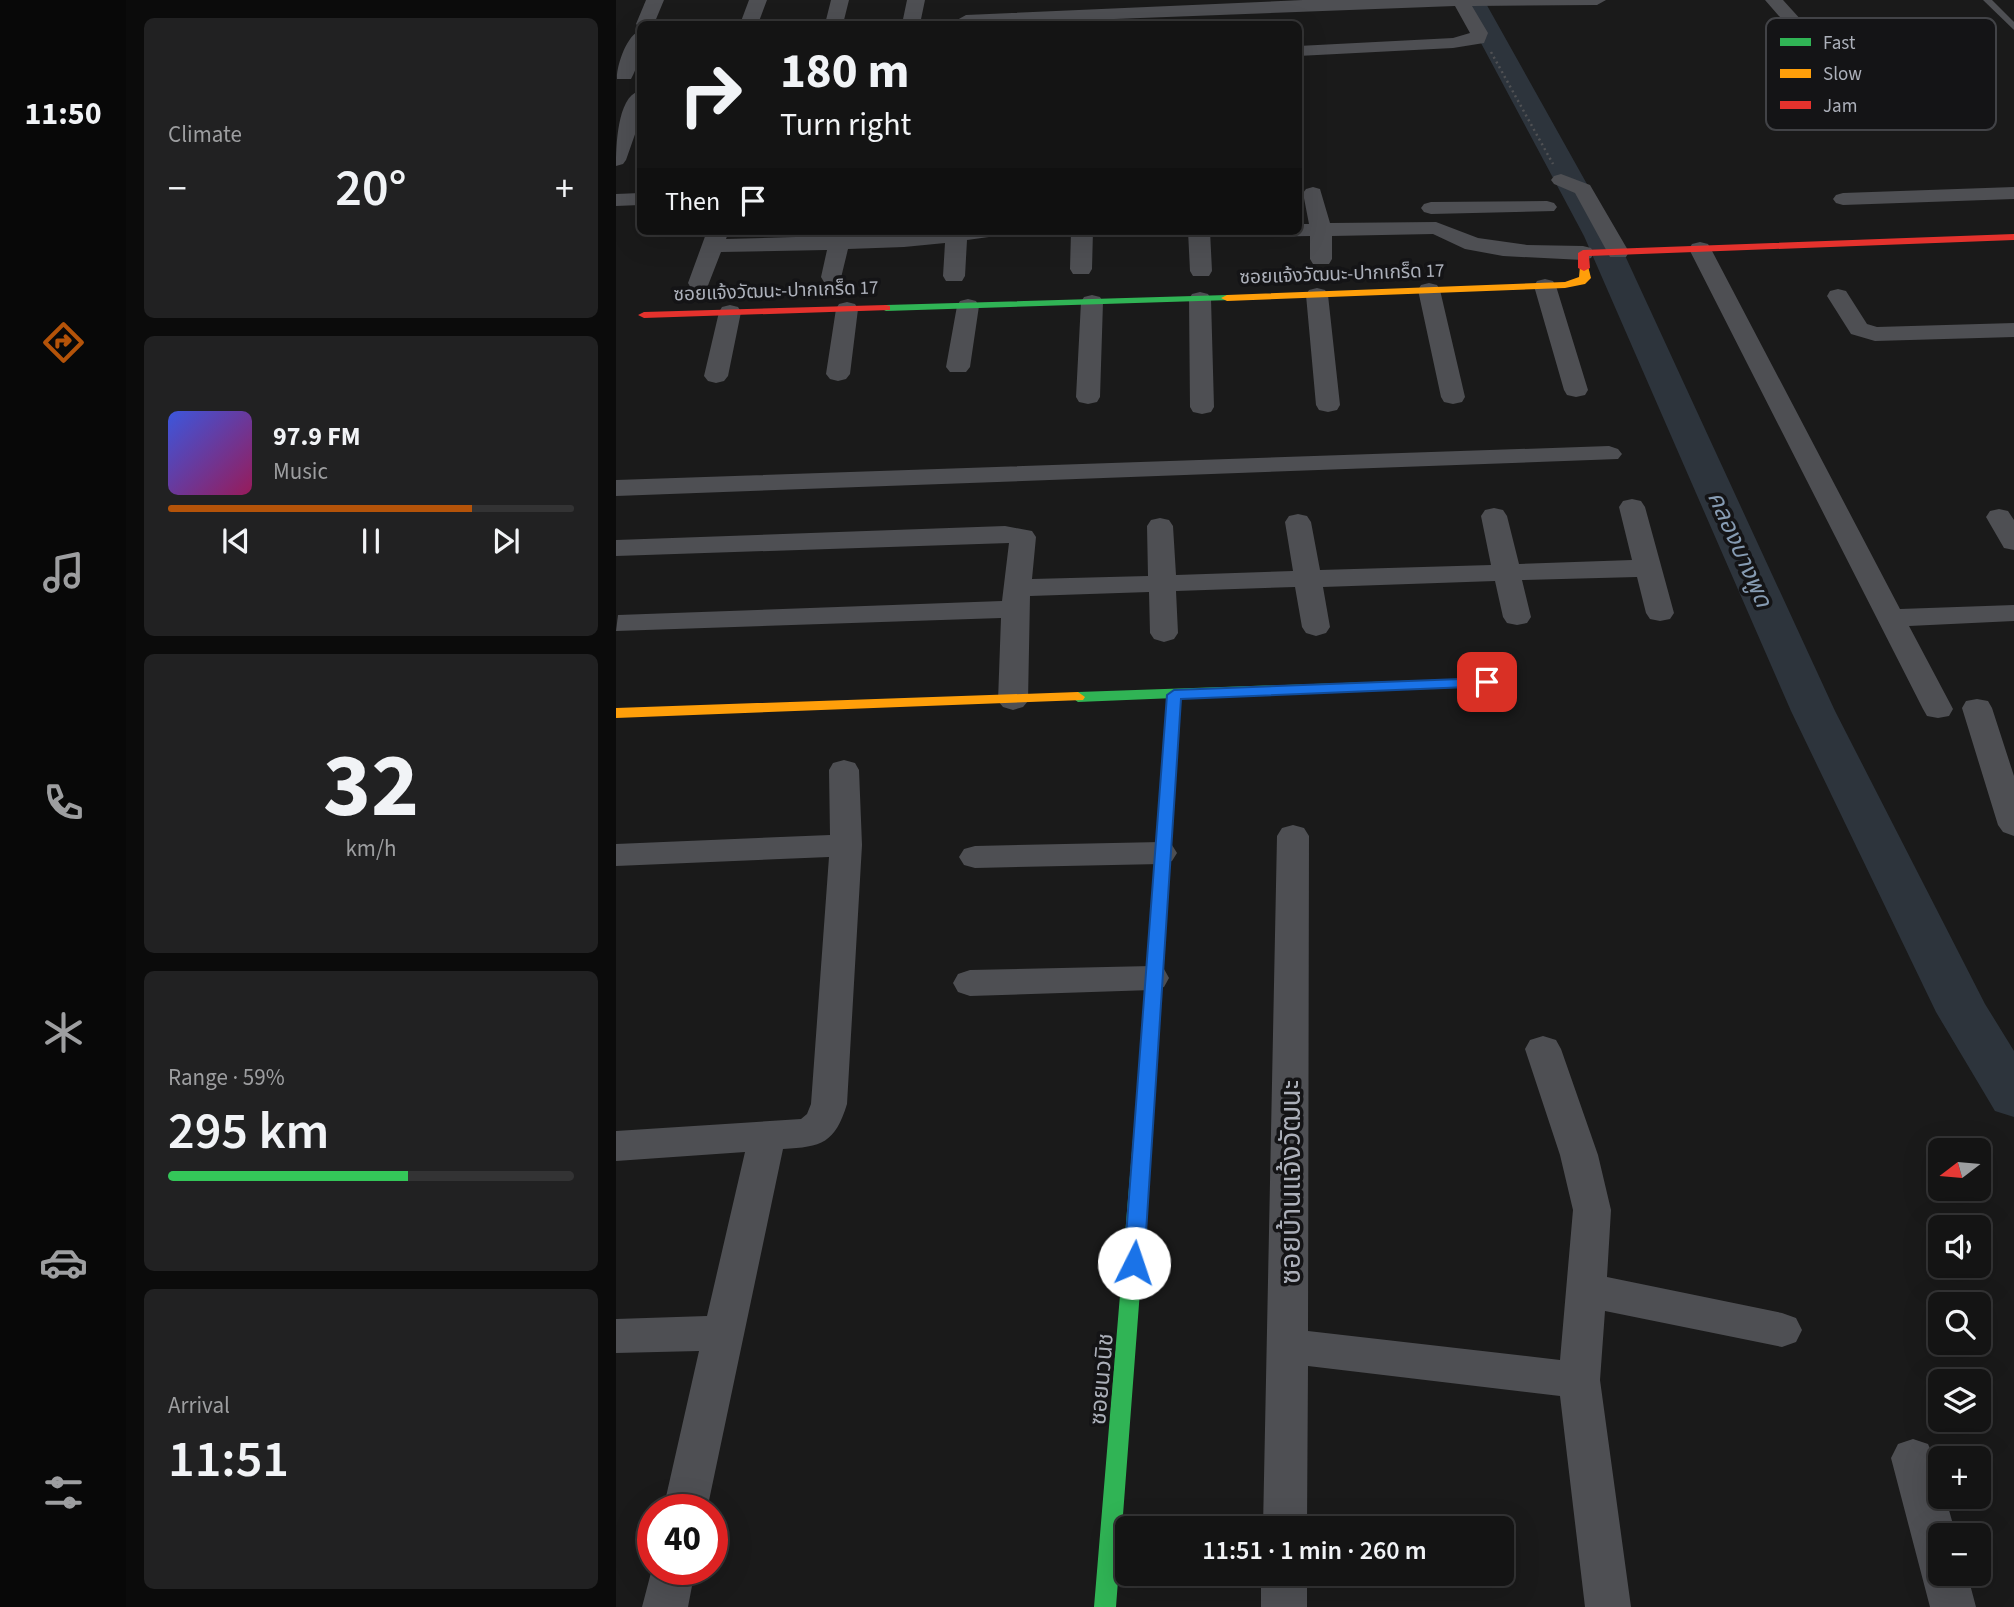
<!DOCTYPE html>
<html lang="en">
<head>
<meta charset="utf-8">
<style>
  body { margin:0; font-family:"Source Sans 3","Noto Sans Thai",sans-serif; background:#212122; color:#f1f3f6; height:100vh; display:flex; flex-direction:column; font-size:26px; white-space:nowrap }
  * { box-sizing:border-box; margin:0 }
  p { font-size:23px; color:#9d9ea0 }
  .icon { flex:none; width:38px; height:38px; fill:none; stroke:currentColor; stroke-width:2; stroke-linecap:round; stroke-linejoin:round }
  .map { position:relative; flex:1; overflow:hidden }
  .details { display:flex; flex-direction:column; gap:18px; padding:18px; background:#0b0b0b; width:490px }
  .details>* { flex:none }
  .hud { position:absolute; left:21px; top:21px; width:665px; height:214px; border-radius:10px; box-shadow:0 7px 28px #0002,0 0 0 2px #333334; background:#141414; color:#f1f3f6; overflow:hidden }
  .needle { width:46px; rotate:254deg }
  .buttons { position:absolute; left:1312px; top:1138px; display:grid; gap:14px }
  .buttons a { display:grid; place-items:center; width:63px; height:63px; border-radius:10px; background:#141414; box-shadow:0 7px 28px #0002,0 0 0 2px #333334; font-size:35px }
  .speed { position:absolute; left:21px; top:1494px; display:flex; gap:14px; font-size:35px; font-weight:700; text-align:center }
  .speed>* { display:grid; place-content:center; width:91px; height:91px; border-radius:50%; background:#141414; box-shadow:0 7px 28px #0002,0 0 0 2px #333334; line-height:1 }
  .speed .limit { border:10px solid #d22; background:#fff; color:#111 }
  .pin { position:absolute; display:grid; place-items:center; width:60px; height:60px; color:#fff; margin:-30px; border-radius:14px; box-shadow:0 4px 10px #0006 }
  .me { position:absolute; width:77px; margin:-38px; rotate:4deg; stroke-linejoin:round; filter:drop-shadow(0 0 5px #0008) }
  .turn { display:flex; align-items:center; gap:24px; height:147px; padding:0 28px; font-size:32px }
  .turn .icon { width:91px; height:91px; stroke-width:2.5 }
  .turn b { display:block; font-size:49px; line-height:60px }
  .then { display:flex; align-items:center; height:66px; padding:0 28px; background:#0003; gap:14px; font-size:26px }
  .big { font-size:52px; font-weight:600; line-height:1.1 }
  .details .card { flex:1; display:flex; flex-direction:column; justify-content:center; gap:10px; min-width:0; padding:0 24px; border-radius:10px; background:#212122 }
  .details .dial { align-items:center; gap:0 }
  .dial b { font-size:91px; line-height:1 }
  .song { display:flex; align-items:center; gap:21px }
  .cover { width:84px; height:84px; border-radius:10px; background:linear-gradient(135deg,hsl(230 70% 55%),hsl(330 70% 35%)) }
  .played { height:7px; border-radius:4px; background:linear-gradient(90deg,#b45309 75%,#333334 75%) }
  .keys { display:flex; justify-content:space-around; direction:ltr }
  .heat { display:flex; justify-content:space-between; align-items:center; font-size:38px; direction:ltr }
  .charge { height:10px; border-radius:5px; background:linear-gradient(90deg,#34c759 59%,#333334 0) }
  .trip { position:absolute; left:499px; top:1516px; width:399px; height:70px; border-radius:10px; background:#141414; box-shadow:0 7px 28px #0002,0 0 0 2px #333334; font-weight:600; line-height:70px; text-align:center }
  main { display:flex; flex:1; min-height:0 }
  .dock { display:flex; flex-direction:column; width:126px; justify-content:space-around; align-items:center; background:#080808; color:#9d9ea0 }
  .dock .icon { width:49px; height:49px }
  .dock .active { color:#b45309 }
  .dock b { font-size:32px; color:#f1f3f6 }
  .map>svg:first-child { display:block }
</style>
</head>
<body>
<main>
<nav class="dock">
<b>11:50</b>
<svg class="icon active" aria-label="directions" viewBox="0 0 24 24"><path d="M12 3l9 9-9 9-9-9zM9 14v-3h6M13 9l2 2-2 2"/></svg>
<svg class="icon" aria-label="music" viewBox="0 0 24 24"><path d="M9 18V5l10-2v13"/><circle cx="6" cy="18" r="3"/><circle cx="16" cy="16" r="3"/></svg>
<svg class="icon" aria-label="phone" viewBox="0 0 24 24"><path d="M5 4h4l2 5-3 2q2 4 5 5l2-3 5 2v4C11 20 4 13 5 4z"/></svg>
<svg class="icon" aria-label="climate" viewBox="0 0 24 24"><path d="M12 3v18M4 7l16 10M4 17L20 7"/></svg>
<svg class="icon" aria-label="car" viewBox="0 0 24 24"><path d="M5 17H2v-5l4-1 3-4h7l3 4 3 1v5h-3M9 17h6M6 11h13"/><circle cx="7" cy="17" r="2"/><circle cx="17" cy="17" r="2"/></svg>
<svg class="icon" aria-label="filters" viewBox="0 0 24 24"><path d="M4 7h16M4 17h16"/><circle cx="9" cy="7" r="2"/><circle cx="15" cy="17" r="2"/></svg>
</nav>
<section class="details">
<div class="card"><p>Climate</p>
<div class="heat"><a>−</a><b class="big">20°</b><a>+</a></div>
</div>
<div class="card">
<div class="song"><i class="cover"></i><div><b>97.9 FM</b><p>Music</p></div></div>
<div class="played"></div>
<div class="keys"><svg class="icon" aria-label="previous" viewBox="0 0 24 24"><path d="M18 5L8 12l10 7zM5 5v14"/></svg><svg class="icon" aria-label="pause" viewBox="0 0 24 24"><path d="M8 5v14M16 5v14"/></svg><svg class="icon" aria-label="next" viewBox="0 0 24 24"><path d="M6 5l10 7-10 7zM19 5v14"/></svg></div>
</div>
<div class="card dial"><b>32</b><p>km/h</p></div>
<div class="card"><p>Range · 59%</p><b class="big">295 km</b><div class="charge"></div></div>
<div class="card"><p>Arrival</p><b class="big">11:51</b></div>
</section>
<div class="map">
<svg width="1398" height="1607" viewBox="0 0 1398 1607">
  <rect width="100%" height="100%" fill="#1a1a1a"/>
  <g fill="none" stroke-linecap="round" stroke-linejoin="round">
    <path fill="#2d343c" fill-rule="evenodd" d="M842,0H868L1000,236L1219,711L1369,1004L1398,1051V1117L1379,1111L1320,1012L1175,711L968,236Z"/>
    <path stroke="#505154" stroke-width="2.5" stroke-dasharray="2 3.5" stroke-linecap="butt" d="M875,52L937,164"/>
    <path fill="#4e4f53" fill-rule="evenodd" d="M1367,0H1376L1398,22V30Z"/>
    <path fill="#4e4f53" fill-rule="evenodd" d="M30,0H48L38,24H24V28L20,24Z
      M133,0H151L142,24H124Z
      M215,0H233L227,24H209Z
      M291,0H309L304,24H286Z
      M687,0H990L981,5L856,6L872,33L868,43L837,48L682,56V46L837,38L854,33L839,6L368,24H347L341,20L350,15Z
      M1149,0H1167L1196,32L1199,36L1196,40H1184Z
      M24,31C25,48 24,63 15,79H1C0,67 11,34 24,31Z
      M23,91L24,120L10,160L7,164L0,166C0,148 1,97 23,91Z
      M945,174L974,185L1013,252L1010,257H994L959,193L938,184L935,180L938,176Z
      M697,187L704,189L714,223L820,222L862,238L911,245L967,246L975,248L978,253L975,258L967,260L887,256L849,249L817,234L716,236V259L713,264H697L694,259V236L631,237L623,236L620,231H682V224H693L687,193L690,189Z
      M1398,187V199L1227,205L1220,203L1217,199L1220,195L1227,193Z
      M24,193V205L0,206V194Z
      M931,201L938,203L941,207L938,211L815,214L808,212L805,208L808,204L815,202Z
      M91,231H113L110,239L213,236L214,231H236L235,236L318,231H383L380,236L351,240L349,276L346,281H330L327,276L329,243L288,247L232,249L224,282H208L205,277L211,250L105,252L91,288H75L72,283Z
      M455,231H477L476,269L473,274H457L454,269Z
      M572,231H594L596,271L593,276H577L574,271Z
      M1084,242L1092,244L1095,249L1284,609L1398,605V621L1293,626L1337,709L1333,716L1322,718L1311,716L1307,709L1073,249L1076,244Z
      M929,279L937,281L940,286L972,390L969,395L960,397L951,395L948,390L918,286L921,281Z
      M813,283L821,285L824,290L849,397L846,402L837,404L828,402L825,397L802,290L805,285Z
      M701,288L709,290L712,295L724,405L721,410L712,412L703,410L700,405L690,295L693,290Z
      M1222,289L1230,291L1251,324L1261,327L1398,323V337L1259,341L1235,334L1211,296L1214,291Z
      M584,292L592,294L595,299L598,407L595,412L586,414L577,412L574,407L573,299L576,294Z
      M476,295L484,297L487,302L484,397L481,402L472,404L463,402L460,397L465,302L468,297Z
      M352,299L360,301L363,306L354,367L350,372H334L330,367L341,306L344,301Z
      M231,302L239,304L242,309L234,374L230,379L222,381L214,379L210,374L220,309L223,304Z
      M114,305L122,307L125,312L112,376L108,381L100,383L92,381L88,376L103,312L106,307Z
      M993,446L1002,449L1006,454L1002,459L0,496V480Z
      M1016,499L1025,501L1029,507L1058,613L1054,619L1044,621L1034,619L1030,613L1021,577L906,580L915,617L911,623L901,625L891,623L887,617L879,581L707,587L714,627L710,633L700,636L690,633L686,627L679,587L560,591L562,633L558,639L548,642L538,639L534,633L533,592L414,596L412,701L407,707L397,710L387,707L382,701L385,618L0,631L2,615L386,601L393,543L0,556V540L389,526L416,531L420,537L416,579L532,576L531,526L535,520L544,518L553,520L557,526L560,575L677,571L669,522L673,516L682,514L691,516L695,522L704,570L875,565L865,516L869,510L878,508L887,510L891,516L903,564L1016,560L1003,507L1007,501Z
      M1383,509L1392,511L1398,520V550L1388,548L1370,517L1374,511Z
      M1361,699L1372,701L1376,708L1398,776V836L1387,832L1382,825L1346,708L1350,701Z
      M228,760L239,763L243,770L246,845L231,1104C219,1143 206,1147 167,1149L91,1510H47L83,1351L0,1353V1319L91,1316L129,1152L0,1161V1131L185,1119L191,1114L195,1104L213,857L0,866V844L214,835L213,770L217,763Z
      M677,825L688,828L693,836L692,1331L944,1360L957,1210L944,1155L909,1049L914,1040L927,1036L940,1040L945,1049L982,1155L995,1210L991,1277L1166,1313L1180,1318L1186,1330L1180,1342L1166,1347L989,1311L984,1380L1015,1607H969L944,1396L692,1366L691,1528H647L661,836L666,828Z
      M545,842L556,845L561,853L556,861L545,864L359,868L348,865L343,857L348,849L359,846Z
      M536,966L548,969L553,978L548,987L536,990L354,996L342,992L337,983L342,974L354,970Z
      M1297,1439L1312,1444C1320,1462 1325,1477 1325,1496H1329L1340,1535H1325V1573H1351L1360,1607H1314L1275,1458L1282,1444Z
      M37,1565V1570H79L72,1607H26Z
      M645,1573H691V1607H645Z"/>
    <path fill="#30b455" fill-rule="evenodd" d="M611,295L615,296V300L270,311L264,308L270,305Z
      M871,678L876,679L878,682L876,685L462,702L455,697L462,692Z
      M532,1060L538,1062L541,1067L500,1607H478L523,1067L526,1062Z"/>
    <path fill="#ff9f0a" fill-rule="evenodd" d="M964,266H972L975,278L969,284L949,288L611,301L605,298L611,295L949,282L963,277Z
      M558,690L565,695L541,1067L538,1072L532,1074L526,1072L523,1067L551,695Z
      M462,692L469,697L467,700L0,718V708Z"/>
    <path fill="#e5322d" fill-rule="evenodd" d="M1398,234V240L973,256L974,268L968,271L962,268V253L967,250Z
      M270,305L274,306V310L28,318L22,315L28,312Z"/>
  </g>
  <path fill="#1a73e8" stroke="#114b97" stroke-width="2" d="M871,678L876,679L878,682L876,686L565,699L528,1263L525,1269L518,1271L511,1269L508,1263L551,695L558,690Z"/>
  <g text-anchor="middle" stroke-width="7" stroke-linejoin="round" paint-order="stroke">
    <g font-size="19" fill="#acb0ba" stroke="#141416">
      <text transform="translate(726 273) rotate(-2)" y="7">ซอยแจ้งวัฒนะ-ปากเกร็ด 17</text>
      <text transform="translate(160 290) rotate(-2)" y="7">ซอยแจ้งวัฒนะ-ปากเกร็ด 17</text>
    </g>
    <g font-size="23" fill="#acb0ba" stroke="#141416">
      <text transform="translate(485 1379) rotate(-85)" y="8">ซอยนวนิช</text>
    </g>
    <g font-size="24" font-style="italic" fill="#869bb2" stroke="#141416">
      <text transform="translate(1124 549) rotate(66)" y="8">คลองบางพูด</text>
    </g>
    <g font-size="28" fill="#acb0ba" stroke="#141416">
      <text transform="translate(674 1182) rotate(-90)" y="10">ซอยบ้านแจ้งวัฒนะ</text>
    </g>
  </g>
  <rect x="1150" y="18" width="230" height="112" rx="10" fill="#141416" stroke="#424347" stroke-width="2"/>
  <rect x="1164" y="38" width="31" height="8" fill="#30b455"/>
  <rect x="1164" y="69" width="31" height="9" fill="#ff9f0a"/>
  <rect x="1164" y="101" width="31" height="8" fill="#e5322d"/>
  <g font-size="19" fill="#acb0ba">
    <text x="1207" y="49">Fast</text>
    <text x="1207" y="80">Slow</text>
    <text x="1207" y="112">Jam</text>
  </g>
</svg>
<div class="buttons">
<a><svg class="needle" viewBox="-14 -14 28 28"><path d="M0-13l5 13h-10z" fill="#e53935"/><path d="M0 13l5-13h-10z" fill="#9d9ea0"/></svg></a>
<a><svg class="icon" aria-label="sound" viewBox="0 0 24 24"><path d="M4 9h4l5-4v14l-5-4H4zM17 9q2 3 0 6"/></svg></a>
<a><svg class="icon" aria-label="search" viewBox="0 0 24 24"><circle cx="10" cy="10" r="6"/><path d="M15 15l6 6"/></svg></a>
<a><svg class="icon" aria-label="layers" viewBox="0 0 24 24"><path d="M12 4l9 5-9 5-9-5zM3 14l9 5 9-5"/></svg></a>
<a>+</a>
<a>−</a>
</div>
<div class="speed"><div class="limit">40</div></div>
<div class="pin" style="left:871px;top:682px;background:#d93025"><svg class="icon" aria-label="arrive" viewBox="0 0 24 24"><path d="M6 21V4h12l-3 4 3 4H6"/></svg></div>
<svg class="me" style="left:518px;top:1263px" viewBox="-20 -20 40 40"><circle r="19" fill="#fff"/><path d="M0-13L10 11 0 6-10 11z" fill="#1a73e8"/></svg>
<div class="trip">11:51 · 1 min · 260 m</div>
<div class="hud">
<div class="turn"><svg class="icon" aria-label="right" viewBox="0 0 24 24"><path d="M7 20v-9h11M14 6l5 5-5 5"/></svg><div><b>180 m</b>Turn right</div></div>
<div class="then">Then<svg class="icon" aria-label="arrive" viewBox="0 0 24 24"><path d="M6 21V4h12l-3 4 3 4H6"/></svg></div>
</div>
</div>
</main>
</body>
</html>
